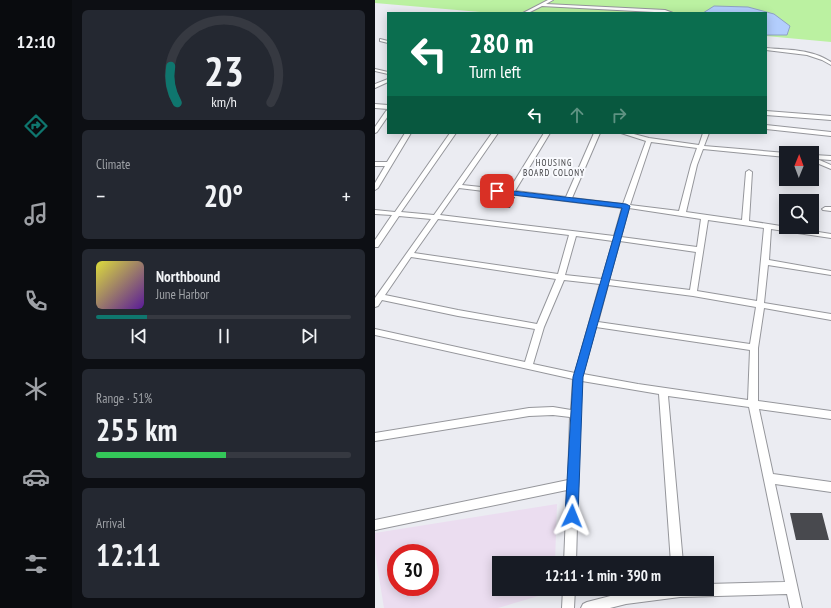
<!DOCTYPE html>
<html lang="en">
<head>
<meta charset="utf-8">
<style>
  body { margin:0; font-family:"PT Sans Narrow",sans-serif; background:#242831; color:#f1f3f6; height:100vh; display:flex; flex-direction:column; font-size:15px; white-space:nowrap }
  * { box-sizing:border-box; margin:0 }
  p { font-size:13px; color:#9ea1a6 }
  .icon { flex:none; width:22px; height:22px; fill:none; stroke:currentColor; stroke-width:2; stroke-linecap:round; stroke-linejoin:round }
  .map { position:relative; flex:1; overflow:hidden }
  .panel { display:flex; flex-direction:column; gap:10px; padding:10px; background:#0d0f14; width:303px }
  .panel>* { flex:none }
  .banner { position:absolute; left:12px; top:12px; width:380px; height:122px; border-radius:0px; box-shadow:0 2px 10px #0003; background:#0b6e4f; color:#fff; overflow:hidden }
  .needle { width:26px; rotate:1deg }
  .fabs { position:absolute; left:404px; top:146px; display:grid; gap:8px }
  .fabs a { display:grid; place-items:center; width:40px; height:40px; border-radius:0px; background:#171b24; box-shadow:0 2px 10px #0003; font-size:20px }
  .speed { position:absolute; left:12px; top:544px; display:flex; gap:8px; font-size:20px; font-weight:700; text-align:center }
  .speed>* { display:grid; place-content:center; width:52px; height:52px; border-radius:50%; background:#171b24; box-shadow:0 2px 10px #0003; line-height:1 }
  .speed .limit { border:6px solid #d22; background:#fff; color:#111 }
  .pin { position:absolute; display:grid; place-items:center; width:34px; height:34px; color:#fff; margin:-17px; border-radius:8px; box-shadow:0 2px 6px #0006 }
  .me { position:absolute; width:44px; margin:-22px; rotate:2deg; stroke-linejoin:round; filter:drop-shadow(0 0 3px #0008) }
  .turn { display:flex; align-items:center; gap:14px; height:84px; padding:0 16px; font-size:18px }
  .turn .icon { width:52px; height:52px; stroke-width:2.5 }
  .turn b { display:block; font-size:28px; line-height:34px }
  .lanes { display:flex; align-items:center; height:38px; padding:0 16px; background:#0003; justify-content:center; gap:20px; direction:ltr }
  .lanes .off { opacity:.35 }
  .big { font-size:30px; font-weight:800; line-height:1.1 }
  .panel .card { flex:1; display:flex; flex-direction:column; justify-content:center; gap:6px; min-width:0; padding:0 14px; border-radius:6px; background:#242831 }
  .panel .dial { align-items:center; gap:0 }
  .dial svg { height:104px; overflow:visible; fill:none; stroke:#363941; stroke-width:7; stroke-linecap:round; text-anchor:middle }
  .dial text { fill:#f1f3f6; stroke:none }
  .song { display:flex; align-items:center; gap:12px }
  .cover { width:48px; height:48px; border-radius:6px; background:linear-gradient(135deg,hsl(60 70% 55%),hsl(270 70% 35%)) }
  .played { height:4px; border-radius:2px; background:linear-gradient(90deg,#0f766e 20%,#363941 20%) }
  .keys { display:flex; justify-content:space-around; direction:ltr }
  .heat { display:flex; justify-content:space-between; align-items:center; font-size:22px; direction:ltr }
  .charge { height:6px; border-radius:3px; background:linear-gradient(90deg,#34c759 51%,#363941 0) }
  .trip { position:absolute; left:117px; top:556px; width:222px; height:40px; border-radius:0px; background:#171b24; box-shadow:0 2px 10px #0003; font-weight:800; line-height:40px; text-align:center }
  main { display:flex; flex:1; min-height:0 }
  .tabs { display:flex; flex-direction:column; width:72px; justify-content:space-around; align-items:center; background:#090b0e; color:#9ea1a6 }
  .tabs .icon { width:28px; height:28px }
  .tabs .selected { color:#0f766e }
  .tabs b { font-size:18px; color:#f1f3f6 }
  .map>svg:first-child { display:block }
</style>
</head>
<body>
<main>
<nav class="tabs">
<b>12:10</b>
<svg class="icon selected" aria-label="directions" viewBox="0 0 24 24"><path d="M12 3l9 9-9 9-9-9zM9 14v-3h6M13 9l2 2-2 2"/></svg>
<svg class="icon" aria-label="music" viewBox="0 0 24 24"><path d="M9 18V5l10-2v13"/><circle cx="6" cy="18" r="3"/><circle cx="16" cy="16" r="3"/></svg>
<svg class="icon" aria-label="phone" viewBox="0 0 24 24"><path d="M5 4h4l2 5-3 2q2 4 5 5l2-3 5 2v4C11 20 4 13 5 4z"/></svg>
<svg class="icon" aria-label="climate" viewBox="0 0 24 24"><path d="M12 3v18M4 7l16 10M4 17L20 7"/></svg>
<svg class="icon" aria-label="car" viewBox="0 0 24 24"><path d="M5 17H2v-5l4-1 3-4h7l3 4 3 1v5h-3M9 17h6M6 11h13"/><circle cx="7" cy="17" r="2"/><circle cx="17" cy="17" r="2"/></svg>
<svg class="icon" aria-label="filters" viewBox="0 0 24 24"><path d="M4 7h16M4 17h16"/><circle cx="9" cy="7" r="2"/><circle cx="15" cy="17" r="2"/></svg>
</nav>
<section class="panel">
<div class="card dial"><svg viewBox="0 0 100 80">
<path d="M14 69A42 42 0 1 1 86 69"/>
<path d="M14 69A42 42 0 0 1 9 41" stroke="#0f766e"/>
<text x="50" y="56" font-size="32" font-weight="700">23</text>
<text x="50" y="72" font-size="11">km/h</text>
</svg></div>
<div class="card"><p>Climate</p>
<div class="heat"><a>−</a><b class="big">20°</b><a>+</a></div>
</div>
<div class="card">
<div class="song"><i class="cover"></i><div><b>Northbound</b><p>June Harbor</p></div></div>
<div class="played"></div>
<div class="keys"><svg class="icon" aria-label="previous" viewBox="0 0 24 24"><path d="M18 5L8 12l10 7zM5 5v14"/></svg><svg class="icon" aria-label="pause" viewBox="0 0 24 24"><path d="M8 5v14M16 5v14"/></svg><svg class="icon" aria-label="next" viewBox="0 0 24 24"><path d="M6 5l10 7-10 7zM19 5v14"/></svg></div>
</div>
<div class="card"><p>Range · 51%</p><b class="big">255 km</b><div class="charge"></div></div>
<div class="card"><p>Arrival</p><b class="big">12:11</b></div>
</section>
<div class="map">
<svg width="456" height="608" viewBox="0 0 456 608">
  <rect width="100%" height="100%" fill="#ebecf2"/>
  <path fill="#ebddf0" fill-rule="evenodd" d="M182,504L180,563H124V589H180V591L123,608H9L0,553V533ZM21,553H55V587H21Z"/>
  <path fill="#bbf1a1" d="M0,0H456V42L391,36V13H117L0,3Z"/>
  <path fill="#b3cefd" stroke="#8fa2c4" d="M339,6L373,7L399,14L415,26L412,35H391V13H328Z"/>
  <path fill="#48494e" d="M129,196L140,197L135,208L124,207Z
    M415,513H447L454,540H421Z"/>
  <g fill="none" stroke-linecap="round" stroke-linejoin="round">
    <g stroke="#95969b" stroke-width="2">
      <path id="minor" d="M173,0H178L171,4L290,10L298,13L167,6L153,13H148Z
        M5,39L13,41V43L5,41Z
        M391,48C414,50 436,49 456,62V65L447,60L432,55L391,50Z
        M0,69L13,72V74L0,71Z
        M13,79V82L0,88V84Z
        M0,104L13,105V109L0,108Z
        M13,110V116L2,132L0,133V127L11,111Z
        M391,111L456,116V120L391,115Z
        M391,125L456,132V136L391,129Z
        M30,133H36L3,188L0,190V183L10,166H0V162H12Z
        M75,133H81L26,212L59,215L117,133H123L87,185L134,190L169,133H175L140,191L191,197L219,133H225L197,198L248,204L271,141L246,133H255L274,138L324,145L328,133H334L329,146L411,153V157L328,149L322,165L311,212L367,220L371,172L374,170L377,172L374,221L456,234V238L396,229L394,260L456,271V275L393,265L389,303L456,314V320L389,308L383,348V401L456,411V419L384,409L398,474L456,482V492L400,484L427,608H415L412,594L305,597L251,604L235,608H206L208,604L212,602L251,592L274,589H332V584L410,582L374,407L293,396L308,563H296L284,394L207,381L205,414L201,563H189L192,490L0,530V520L193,480L195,417L178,415L154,416L0,441V433L154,408L178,407L196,410L198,379L0,335V329L150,362L160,329L83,316L7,300L3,306L0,307V298L56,219L24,216L3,247H0V240L17,215L0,214V210L20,212ZM276,142L322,148L316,165L304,211L255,205ZM84,188L247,208L239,236L65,215ZM254,208L326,219L322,247L246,237ZM63,219L194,235L183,274L39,253ZM333,220L389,228L382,301L322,291ZM201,236L238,241L227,279L190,275ZM245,241L321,252L315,290L234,280ZM36,257L181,279L162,324L83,310L10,295ZM189,280L225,284L200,373L158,364L169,327ZM233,285L318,296L381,307L375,344L223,322ZM221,327L375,350L373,400L263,384L208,374Z
        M439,155L456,156V160L442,159L456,165V169L437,161V156Z
        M450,207H456V211L448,210L447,209Z
        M188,589H200L199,608H187Z"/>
    </g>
    <use href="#minor" fill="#fff" fill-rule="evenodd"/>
  </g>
  <path fill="#1a73e8" stroke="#114b97" d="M120,189L251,204L255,206L208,377L203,516L201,520L197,522L192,520L190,516L198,377L247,208L122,193L120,192Z"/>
  <g text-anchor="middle" stroke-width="4" stroke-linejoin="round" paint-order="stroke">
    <g font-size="9" letter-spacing="1" fill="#3c3c3f" stroke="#f9fafe">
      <text x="179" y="166">HOUSING<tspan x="179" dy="10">BOARD COLONY</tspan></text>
    </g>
  </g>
</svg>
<div class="fabs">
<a><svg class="needle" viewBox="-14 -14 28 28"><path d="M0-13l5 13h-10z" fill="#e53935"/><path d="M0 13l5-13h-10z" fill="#9ea1a6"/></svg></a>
<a><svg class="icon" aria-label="search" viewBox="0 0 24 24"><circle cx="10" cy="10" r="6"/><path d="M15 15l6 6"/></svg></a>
</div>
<div class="speed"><div class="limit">30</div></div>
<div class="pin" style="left:122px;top:191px;background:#d93025"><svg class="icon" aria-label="arrive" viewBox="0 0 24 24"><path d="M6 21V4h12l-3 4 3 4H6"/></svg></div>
<svg class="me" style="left:197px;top:516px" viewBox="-20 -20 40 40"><path d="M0-17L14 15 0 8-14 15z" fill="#1a73e8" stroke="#fff" stroke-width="4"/></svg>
<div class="trip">12:11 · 1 min · 390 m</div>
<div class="banner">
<div class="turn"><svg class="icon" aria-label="left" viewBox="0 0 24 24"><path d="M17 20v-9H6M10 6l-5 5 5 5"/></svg><div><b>280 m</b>Turn left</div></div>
<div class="lanes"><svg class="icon" aria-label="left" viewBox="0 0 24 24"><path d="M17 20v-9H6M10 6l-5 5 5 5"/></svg><svg class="icon off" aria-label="ahead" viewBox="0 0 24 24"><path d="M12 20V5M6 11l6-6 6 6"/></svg><svg class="icon off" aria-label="right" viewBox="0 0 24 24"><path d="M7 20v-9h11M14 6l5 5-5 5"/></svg></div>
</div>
</div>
</main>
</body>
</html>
